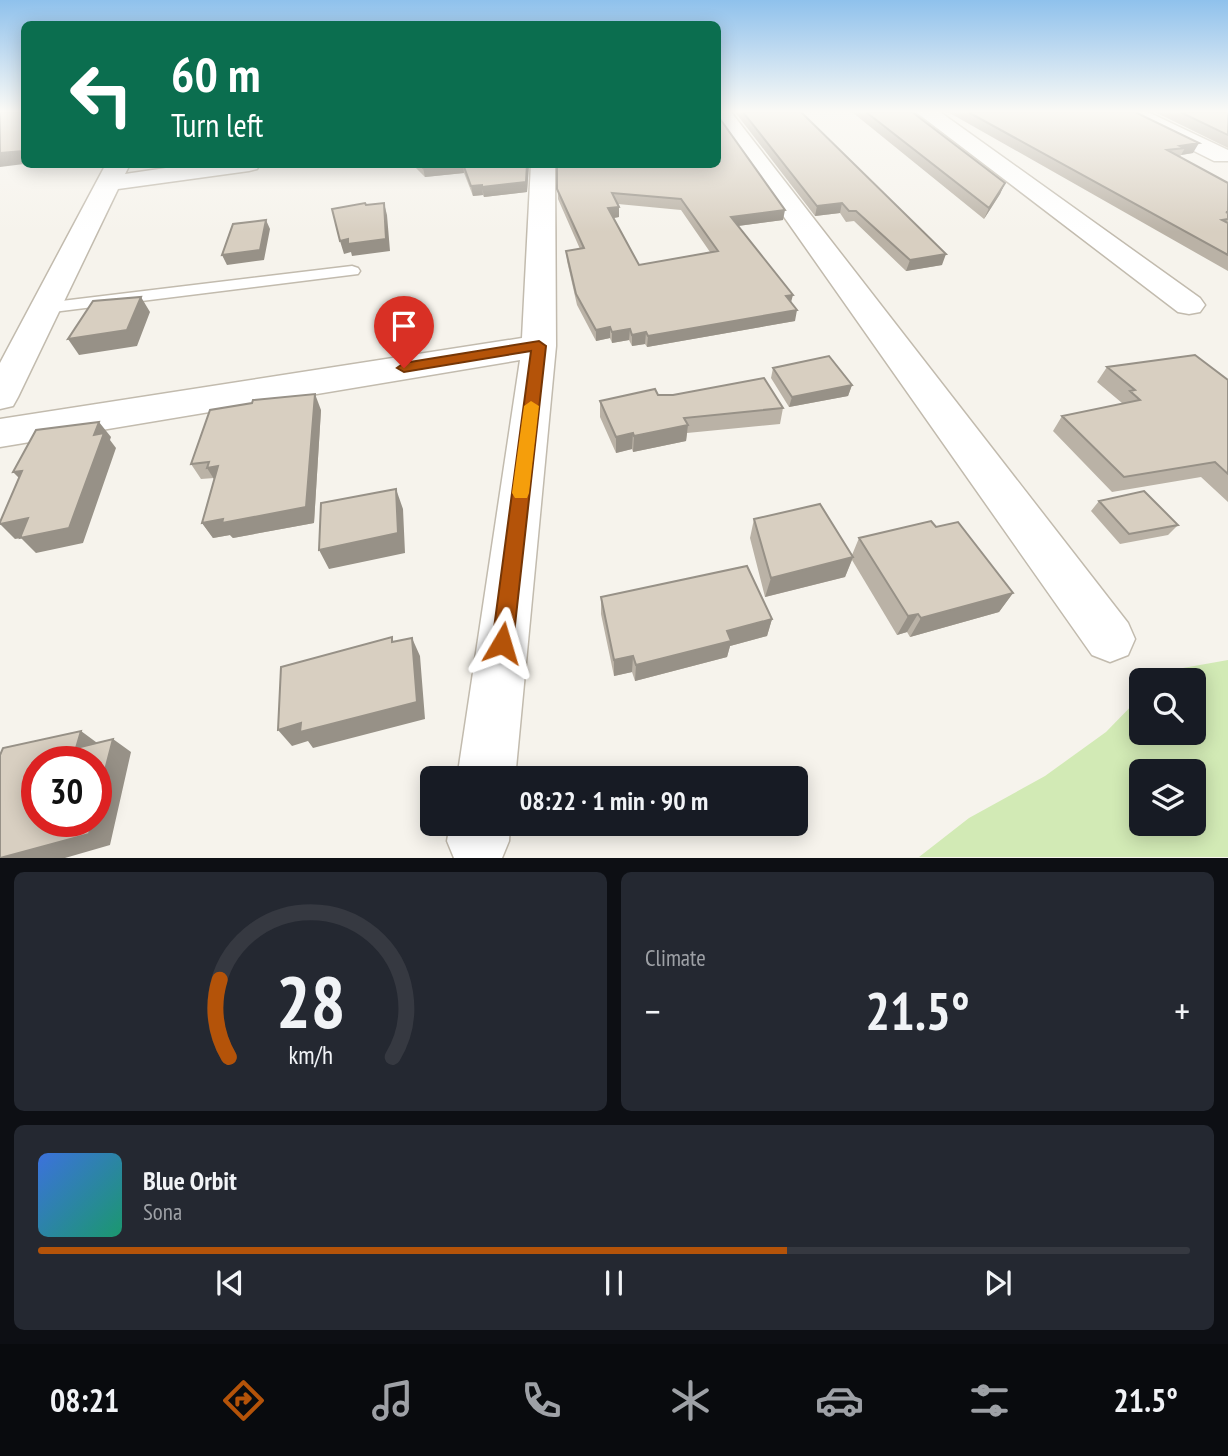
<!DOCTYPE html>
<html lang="en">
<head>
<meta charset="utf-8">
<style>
  body { margin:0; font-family:"PT Sans Narrow",sans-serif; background:#242831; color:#f1f3f6; height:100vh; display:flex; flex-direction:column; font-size:26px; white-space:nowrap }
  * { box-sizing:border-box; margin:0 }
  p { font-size:23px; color:#9ea1a6 }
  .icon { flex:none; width:38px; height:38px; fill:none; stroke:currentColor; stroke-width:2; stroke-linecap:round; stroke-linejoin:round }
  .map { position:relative; height:858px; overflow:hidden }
  .panel { display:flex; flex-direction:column; gap:14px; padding:14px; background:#0d0f14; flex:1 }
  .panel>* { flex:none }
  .top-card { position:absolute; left:21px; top:21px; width:700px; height:147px; border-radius:10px; box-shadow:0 4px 18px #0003; background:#0b6e4f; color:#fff; overflow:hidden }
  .controls { position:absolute; left:1129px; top:668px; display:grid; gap:14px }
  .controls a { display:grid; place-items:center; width:77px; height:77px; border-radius:10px; background:#171b24; box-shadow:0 4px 18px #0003; font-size:35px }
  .speed { position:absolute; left:21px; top:746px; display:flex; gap:14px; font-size:35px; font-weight:700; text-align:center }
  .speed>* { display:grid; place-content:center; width:91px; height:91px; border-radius:50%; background:#171b24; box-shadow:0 4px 18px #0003; line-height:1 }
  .speed .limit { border:10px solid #d22; background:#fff; color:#111 }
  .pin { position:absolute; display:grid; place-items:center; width:60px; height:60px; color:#fff; margin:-72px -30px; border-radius:50% 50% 50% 0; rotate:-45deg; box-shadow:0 0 7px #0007 }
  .pin .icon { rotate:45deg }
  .me { position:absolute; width:77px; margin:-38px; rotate:7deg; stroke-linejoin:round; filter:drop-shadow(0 0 5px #0008) }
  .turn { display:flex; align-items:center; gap:24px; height:147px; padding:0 35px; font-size:32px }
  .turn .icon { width:91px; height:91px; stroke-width:2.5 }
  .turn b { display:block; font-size:49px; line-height:60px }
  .big { font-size:52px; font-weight:700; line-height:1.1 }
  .panel .widget { flex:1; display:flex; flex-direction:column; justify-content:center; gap:10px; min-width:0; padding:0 24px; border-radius:10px; background:#242831 }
  .panel .dial { align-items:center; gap:0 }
  .dial svg { height:182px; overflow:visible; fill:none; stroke:#363941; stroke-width:7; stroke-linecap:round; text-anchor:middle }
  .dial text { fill:#f1f3f6; stroke:none }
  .song { display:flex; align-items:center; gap:21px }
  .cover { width:84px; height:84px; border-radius:10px; background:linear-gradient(135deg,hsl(220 70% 55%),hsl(160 70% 35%)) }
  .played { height:7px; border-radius:4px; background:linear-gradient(90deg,#b45309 65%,#363941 65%) }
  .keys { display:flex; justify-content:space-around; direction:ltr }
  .heat { display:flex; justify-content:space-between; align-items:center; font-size:38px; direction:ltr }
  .panel .tiles { flex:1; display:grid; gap:14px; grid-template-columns:1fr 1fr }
  .widget:last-child { grid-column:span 2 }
  .trip { position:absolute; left:420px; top:766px; width:388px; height:70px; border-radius:10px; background:#171b24; box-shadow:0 4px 18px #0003; font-weight:700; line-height:70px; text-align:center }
  .menu { display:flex; height:112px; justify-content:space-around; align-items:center; background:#090b0e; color:#9ea1a6 }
  .menu .icon { width:49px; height:49px }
  .menu .on { color:#b45309 }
  .menu b { font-size:32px; color:#f1f3f6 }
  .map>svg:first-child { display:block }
</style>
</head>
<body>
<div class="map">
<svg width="1228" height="858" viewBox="0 0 1228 858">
  <rect width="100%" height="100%" fill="#f6f3ec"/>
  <path fill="#d2eab5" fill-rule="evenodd" d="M1228,660V857H919L969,818L1045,776L1106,732L1141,696V733H1194V681H1156L1166,671ZM1141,772H1194V824H1141Z"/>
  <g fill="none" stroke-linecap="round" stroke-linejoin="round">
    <g stroke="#c2bbae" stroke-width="3">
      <path id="lane" d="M352,266L358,268L360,271L358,274L45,313L36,308L45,303Z"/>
    </g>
    <g stroke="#c2bbae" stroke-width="3">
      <path id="street" d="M718,112H731L1128,623L1135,639L1128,655L1110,662L1092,655L718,123Z
        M916,112H940L1200,298L1205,305L1200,312L1189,314L1178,312Z
        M1121,112H1148L1228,150V161H1214L1124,116Z
        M106,164H130L125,174L193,164H260L257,169L249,171L118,189L18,397L13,406L0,409V363Z
        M531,164H555L556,346L515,779H457L520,360L0,447V419L522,338Z
        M450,824H510L509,841L502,858H454L447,841Z"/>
    </g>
    <use href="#lane" fill="#fff" fill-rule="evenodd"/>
    <use href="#street" fill="#fff" fill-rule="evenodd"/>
  </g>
  <path fill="#bab2a6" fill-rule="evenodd" d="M735,112H801L942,265L906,271L854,221L846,222L840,213L815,216Z
    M852,112H913V113L1005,183L1000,194L984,219Z
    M948,112H1135L1193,153L1181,155L1180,157L1228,183V271Z
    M1155,112H1228V148Z
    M412,164H529L527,192L484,197L483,195L473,196L464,173L425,177Z
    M557,164L783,220L738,226L791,302L795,321L647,347L645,344L632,346L629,340L612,343L610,338L596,341L577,305L567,261L566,251L580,249L558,199ZM618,204L681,210L710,252L639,265L613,218L619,217Z
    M1107,367L1228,380V502L1201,477L1112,492L1053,431L1062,416L1120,404L1122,403L1097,382Z
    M773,368L852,385L848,396L789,407L771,378Z
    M658,395L783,408L780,424L687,433L686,441L633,452L632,449L616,453L600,417V401Z
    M321,410L314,523L233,538L230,535L213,538L202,523L214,479V478L201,479L191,464Z
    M1099,501L1178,525L1168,535L1120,544L1091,511Z
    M754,519L852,555L859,538L936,527L1013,593L999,612L910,637L907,632L897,635L852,560L845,577L765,597L750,538Z
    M601,597L772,619L767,636L730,646L727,657L635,681L632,672L614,676L601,614Z"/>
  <path fill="#979187" d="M1199,143L1193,153L1181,155L1185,148L1180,146Z
    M24,151V164L0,167V153Z
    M450,164H463L464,173L425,177L423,168Z
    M527,164H529L527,192L484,197L482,187Z
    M1005,183L1000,194L984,219L989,208Z
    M482,185L483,195L473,196L471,186Z
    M384,203L387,215L390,251L352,256L351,252L344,254L340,241Z
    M842,203L840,213L815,216L817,206Z
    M619,207V217L608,219V208Z
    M785,210L783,220L730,227L731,217Z
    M266,220L270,229L264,260L227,265L222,255Z
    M946,254L942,265L906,271L910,260Z
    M793,295L790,306L786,296Z
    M141,297L150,312L137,346L79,355L68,339Z
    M797,310L795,321L647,347L648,336Z
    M610,327V338L596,341V330Z
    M630,329L629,340L612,343V332Z
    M646,332L645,344L632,346V335Z
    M852,385L848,396L789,407L792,397Z
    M315,394L321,410L314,523L233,538L230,535L213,538L202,523Z
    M99,422L111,437L110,440L116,448L83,543L36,553L21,538L15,539L0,524L94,435Z
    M688,425L686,441L633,452L634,436Z
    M633,433L632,449L616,453V437Z
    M218,466L217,484L207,468Z
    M22,471L28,487L13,472Z
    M396,489L403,509L405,553L329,569L319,550Z
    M853,557L845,577L765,597L771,578Z
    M1013,593L999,612L910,637L921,618Z
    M918,614L907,632L897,635L908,616Z
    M772,619L767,636L730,646L727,657L635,681L636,665L727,631Z
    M412,638L420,656L425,719L313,748L308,741L292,746L278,730Z
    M633,656L632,672L614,676V660Z
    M81,731L100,745L76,748Z
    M113,739L131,752L110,845L65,858H2L92,821H96V805Z"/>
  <path fill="#d8cfc1" stroke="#979187" stroke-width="2" fill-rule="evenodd" d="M0,112H24V151L0,153Z
    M743,112H801L946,254L910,260L856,211H849L842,203L817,206Z
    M866,112H912L1005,183L989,208Z
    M968,112H1135L1199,143L1180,146L1185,148L1167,150L1228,183V212H1226L1228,213V219L1222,220L1228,223V255Z
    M1180,112H1228V135Z
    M718,116L785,210L731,217L793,295L786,296L797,310L648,336L646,332L632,335L630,329L612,332L610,327L596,330L576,294L566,251L584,248L557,189V164H718ZM612,193L681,199L718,251L639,265L608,208L619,207Z
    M420,164H450L423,168Z
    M463,164H527L526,182L482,187V185L471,186Z
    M365,203L366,205L384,203L386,239L348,244V239L340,241L332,209Z
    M266,220L260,250L222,255L233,224Z
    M141,297L127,330L68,339L93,301Z
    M1195,355L1228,380V474L1215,462L1124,477L1062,416L1140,400L1130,391L1135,390L1107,367Z
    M829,356L852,385L792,397L773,368Z
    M764,378L783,408L684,418L688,425L634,436L633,433L616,437L600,401L655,389L658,395H673Z
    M315,394L306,507L222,523L223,519L202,523L218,466L207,468L209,462L191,464L210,410L252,403L253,400Z
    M99,422L94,435L104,433L69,528L20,538L28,518L0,524V522L22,471L13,472L36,430Z
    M396,489L398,533L319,550L321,503Z
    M1144,491L1178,525L1129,534L1099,501Z
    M820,504L853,557L771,578L754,519Z
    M931,521L936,527L958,522L1013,593L921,618L918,614L908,616L859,538Z
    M747,566L772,619L727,631L731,641L636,665L633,656L614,660L601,597Z
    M392,637V642L412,638L417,702L300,732L301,723L278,730L281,667Z
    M81,731L76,748L113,739L96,805V761H37V821H92L89,834L0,858V755L3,748Z"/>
  <linearGradient id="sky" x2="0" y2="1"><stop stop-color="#8fc1ec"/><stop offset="0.48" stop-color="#fbfaf6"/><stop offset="1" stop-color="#fbfaf6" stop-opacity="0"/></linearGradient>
  <rect width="1228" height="232" fill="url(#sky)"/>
  <path fill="#b45309" stroke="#753606" stroke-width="2" d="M539,341L546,346L513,643L510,650L502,653L495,650L492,643L531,351L404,372L397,368L404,363Z"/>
  <path fill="#f59e0b" d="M531,401L539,406L529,493L527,498H515L512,493L524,406Z"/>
</svg>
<div class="controls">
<a><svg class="icon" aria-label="search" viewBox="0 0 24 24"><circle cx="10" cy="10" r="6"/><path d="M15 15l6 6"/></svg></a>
<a><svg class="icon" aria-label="layers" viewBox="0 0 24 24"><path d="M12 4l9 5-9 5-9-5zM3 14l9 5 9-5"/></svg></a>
</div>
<div class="speed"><div class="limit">30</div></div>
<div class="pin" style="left:404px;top:368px;background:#d93025"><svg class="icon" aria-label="arrive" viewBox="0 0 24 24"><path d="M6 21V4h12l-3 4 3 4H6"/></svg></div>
<svg class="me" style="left:502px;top:643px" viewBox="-20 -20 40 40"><path d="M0-17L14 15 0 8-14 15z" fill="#b45309" stroke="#fff" stroke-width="4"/></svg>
<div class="trip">08:22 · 1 min · 90 m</div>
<div class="top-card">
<div class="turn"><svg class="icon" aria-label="left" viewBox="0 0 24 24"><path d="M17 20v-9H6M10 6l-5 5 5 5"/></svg><div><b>60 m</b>Turn left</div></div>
</div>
</div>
<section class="panel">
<div class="tiles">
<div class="widget dial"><svg viewBox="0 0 100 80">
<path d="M14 69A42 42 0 1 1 86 69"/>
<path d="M14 69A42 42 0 0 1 10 35" stroke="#b45309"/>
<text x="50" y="56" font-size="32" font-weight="700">28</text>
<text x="50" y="72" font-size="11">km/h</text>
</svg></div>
<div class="widget"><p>Climate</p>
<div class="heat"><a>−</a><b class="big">21.5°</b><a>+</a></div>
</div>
<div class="widget">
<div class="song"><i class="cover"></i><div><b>Blue Orbit</b><p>Sona</p></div></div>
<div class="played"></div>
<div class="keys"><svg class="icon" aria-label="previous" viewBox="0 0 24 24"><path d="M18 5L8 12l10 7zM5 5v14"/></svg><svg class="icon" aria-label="pause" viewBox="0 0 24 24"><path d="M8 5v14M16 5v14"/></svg><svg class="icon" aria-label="next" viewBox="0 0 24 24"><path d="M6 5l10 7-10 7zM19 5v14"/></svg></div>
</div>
</div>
</section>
<nav class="menu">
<b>08:21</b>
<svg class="icon on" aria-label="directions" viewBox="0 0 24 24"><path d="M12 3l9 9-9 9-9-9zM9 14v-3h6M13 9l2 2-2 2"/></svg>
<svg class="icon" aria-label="music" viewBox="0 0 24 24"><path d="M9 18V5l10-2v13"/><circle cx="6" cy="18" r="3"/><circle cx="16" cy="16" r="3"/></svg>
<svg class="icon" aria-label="phone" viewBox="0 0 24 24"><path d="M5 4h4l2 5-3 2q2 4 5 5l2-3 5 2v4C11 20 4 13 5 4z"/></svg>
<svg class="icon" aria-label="climate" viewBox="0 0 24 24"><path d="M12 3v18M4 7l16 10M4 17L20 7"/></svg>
<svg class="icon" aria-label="car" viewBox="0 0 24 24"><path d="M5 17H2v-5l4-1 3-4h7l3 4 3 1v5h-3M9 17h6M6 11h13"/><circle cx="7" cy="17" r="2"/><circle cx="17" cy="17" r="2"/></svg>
<svg class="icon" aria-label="filters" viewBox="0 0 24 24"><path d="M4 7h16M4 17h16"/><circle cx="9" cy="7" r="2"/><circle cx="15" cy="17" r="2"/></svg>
<b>21.5°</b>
</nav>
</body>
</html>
